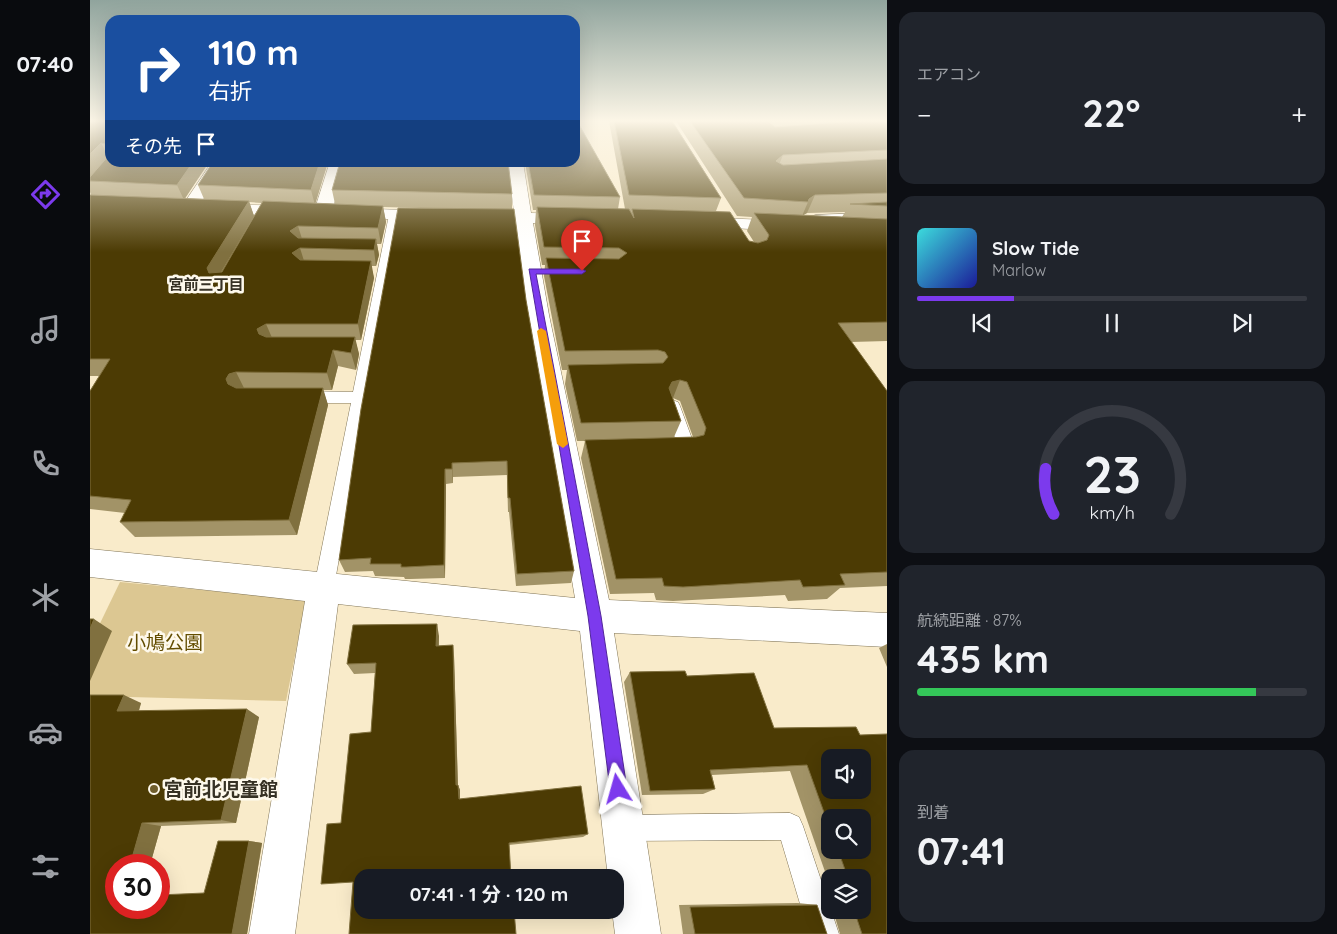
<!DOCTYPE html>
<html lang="ja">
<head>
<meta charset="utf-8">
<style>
  body { margin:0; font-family:Quicksand,"Noto Sans JP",sans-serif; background:#20242c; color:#f1f3f6; height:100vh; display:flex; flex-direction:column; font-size:19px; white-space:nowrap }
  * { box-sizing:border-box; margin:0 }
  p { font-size:16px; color:#9ea1a6 }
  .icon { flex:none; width:28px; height:28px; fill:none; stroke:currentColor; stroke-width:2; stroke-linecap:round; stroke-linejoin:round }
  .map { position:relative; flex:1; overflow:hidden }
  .panel { display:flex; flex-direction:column; gap:12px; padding:12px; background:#0d0f14; width:450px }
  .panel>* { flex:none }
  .top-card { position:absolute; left:15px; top:15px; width:475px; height:152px; border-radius:15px; box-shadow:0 5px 20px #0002; background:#1a4fa0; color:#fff; overflow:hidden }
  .buttons { position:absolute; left:731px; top:749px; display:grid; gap:10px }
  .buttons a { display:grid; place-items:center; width:50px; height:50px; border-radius:10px; background:#171b24; box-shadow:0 5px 20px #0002; font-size:25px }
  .speed { position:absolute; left:15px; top:854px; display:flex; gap:10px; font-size:25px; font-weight:700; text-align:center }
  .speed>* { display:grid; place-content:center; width:65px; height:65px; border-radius:50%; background:#171b24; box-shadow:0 5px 20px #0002; line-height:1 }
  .speed .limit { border:8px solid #d22; background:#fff; color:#111 }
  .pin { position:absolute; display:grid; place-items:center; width:42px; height:42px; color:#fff; margin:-51px -21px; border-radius:50% 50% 50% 0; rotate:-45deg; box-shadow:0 0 5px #0007 }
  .pin .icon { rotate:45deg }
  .me { position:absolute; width:55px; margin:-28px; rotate:352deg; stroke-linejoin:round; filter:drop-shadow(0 0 4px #0008) }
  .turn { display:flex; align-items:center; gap:18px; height:105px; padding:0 20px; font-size:22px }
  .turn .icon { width:65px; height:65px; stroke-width:2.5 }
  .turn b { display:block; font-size:35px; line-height:42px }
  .then { display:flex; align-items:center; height:48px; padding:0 20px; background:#0003; gap:10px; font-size:19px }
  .big { font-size:38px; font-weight:700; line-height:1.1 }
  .panel .widget { flex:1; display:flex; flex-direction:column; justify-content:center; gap:8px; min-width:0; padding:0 18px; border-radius:15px; background:#20242c }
  .panel .dial { align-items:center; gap:0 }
  .dial svg { height:130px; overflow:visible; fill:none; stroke:#363941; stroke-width:7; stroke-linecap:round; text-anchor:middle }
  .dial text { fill:#f1f3f6; stroke:none }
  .song { display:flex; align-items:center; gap:15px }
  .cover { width:60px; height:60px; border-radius:8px; background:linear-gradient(135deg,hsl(180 70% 55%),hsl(240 70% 35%)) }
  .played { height:5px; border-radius:2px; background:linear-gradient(90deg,#7c3aed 25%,#363941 25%) }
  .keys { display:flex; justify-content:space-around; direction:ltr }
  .heat { display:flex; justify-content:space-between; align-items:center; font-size:28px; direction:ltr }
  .charge { height:8px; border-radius:4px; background:linear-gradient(90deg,#34c759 87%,#363941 0) }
  .trip { position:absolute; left:264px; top:869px; width:270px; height:50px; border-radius:15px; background:#171b24; box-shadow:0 5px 20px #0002; font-weight:700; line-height:50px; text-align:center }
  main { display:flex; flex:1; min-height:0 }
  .tab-bar { display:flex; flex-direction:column; width:90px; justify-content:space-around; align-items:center; background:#090b0e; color:#9ea1a6 }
  .tab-bar .icon { width:35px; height:35px }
  .tab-bar .active { color:#7c3aed }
  .tab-bar b { font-size:22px; color:#f1f3f6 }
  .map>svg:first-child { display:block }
</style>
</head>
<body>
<main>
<nav class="tab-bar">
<b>07:40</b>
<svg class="icon active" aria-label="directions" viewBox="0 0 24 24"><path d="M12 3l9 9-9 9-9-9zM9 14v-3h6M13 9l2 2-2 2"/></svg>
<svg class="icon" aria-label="music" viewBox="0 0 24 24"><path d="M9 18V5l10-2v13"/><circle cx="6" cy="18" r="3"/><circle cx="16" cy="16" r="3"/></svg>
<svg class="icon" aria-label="phone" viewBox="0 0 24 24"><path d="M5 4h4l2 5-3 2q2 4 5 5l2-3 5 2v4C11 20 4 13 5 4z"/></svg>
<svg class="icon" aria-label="climate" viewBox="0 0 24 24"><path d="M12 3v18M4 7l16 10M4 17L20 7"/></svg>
<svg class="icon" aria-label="car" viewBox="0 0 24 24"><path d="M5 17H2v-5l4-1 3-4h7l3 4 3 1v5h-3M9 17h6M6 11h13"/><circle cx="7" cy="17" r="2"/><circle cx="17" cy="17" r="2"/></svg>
<svg class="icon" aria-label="filters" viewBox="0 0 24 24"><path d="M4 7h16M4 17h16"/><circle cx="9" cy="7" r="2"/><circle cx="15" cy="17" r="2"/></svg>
</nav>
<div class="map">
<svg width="797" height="934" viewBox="0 0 797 934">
  <rect width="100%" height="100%" fill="#f9ebca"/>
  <path fill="#dcc792" d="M30,582L216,600L196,701L0,696V644Z"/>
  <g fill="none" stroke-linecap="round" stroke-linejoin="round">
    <g stroke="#827658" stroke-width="1">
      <path id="lane" d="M304,212L309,215L244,587L241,594L234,597L227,594L224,587L261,403H213L207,401L205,397L207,393L213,391L263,392L299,215Z
        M797,212V218L725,221L719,218L725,215Z
        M582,400L588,402L590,406L605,447L603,452L597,453L578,452L576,447L578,442L586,441L574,406L576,402Z
        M700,813L709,817L713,826L749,934H719L691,840L534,841L524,838L521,828L524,818L534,815Z"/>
    </g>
    <g stroke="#827658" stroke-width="1">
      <path id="street" d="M122,162H137L105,212H93L91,208Z
        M240,162H255L242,212L239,216L233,217L227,216L224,212Z
        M418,162H433L441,213L483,214L489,215L492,219L489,223L483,224L443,223L459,315L519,600L797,613V647L524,633L571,934H525L522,910H525V878H518L490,631L248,604L205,934H159L215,601L0,577V549L485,598L437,315L425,223L383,221L380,217L383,213H424Z
        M124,204L206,206L212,207L215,211L212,215L206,216L118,213L116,209L118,205Z
        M256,208L343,211L349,212L352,216L349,220L343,221L250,217L247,213L250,209Z
        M611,217L696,221L702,222L705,226L702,230L696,231L605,226L602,222L605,218Z"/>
    </g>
    <use href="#lane" fill="#fff" fill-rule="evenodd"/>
    <use href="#street" fill="#fff" fill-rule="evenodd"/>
  </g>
  <path fill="#a29367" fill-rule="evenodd" d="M0,121H20V162H119L95,198L114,199L108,185L123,162H238L225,203L245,204L242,190L422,194V209L436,300L484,571L481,583L426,586L419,512H418L417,475L363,477V483L356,484L355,578L320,579H315L314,577L285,576L283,571L255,572L249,560L369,209L293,207L296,222L291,244H287L289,255L286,266H281L284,278L271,340H265L269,354L266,370L248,366L242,390H233L238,405L207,535L45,537L30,522L35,513L0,509V391L9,376H0V195H1L0,192ZM159,202L172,203L164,216Z
    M519,121H582L631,198L626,211L659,241L664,242L657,231L662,217L647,216L586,121H797V341L761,342L797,391V586L750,588L737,599L698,601L695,595L583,601L566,600L564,593L520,594L491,458L495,441H487L475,384L477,370H472L454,276L455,265H452L445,225L446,210H443L435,162H485L530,197L528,209H535ZM755,212L752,217L712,215L717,213ZM583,398L590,401L603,437H584L591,421Z
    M349,636V646L364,656L368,785L370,790V799L498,834L493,837L419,845L263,882L251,823L281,732L285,673L264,674L257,664Z
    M797,644V667L789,648Z
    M540,672L597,676L684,728L766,727L797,934H750L743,910H772V878H740V886L700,771L622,775L625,789L613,794L552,795L534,682ZM740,818L772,850H740Z
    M0,695L51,703L49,711L169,717L146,823L71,826L60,865H26V908L114,893L159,841L172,843L157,934H0Z
    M708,903L727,905L737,934H593L589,905Z"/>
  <path fill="#80703f" d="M11,143L19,158L0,178V154Z
    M693,155L686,172V161Z
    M103,162H119L94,200L87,185Z
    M230,162H238L225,205L221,190Z
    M725,195L717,213L712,216L718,202L719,199Z
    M159,201L164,216L124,284L117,268Z
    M293,206L296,222L291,244L288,228Z
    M208,226L213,242L200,231Z
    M286,239L289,255L286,266L284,250Z
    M210,248L215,264L202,253Z
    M281,261L284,278L271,340L268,324Z
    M176,324L183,340L174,346L167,329Z
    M265,337L269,354L266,370L261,353Z
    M243,350L248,366L242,390L237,373Z
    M146,372L154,388L147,390L138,384L136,379L139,374Z
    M590,380L583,398L579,388L582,382Z
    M233,388L238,405L207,535L199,520Z
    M362,463L363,477V483L362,469Z
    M355,469L356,484L355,578L354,565Z
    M4,619L22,631L0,681V629Z
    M347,624L349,636L348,656L346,646Z
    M363,645L364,656L368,790L366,785Z
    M34,695L51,703L46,719L27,711Z
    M157,709L169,717L146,823L131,820Z
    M368,785L370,790V803L369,799Z
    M52,823L71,826L60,865H40Z
    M159,841L172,843L157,934H142Z"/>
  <path fill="#4c3b04" stroke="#80703f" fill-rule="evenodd" d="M0,121H20V145L11,143L0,154Z
    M485,121H487L530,197L444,195L438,162H485Z
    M524,121H582L631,198L539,195Z
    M600,121H680L679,122L685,127L765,121H797V150L693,155L686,161L693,165L797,159V193L725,195L719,199L718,202L654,198Z
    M20,154V162H103L87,185L0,181V177Z
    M123,162H230L221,190L108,185Z
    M250,162H418L422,194L242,190Z
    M0,195L159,201L117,268L119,273L132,272L173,201L293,206L288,228L208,226L200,231L208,238L286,239L284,250L210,248L202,253L210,260L281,261L268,324H176L167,329L169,334L176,337H265L261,353L243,350L237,373L146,372L139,374L136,379L138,384L146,388H233L199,520L30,522L41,500L0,496V391L20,359H0Z
    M797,202V206L760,204Z
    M447,207L539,209L544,218L542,209L640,212L659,241L668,243L677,240L679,235L664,213L797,219V322L748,323L797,391V572L750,574L755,585L713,587L710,580L593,587L574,586L572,578L526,579L495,440L606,437L614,435L616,428L597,382L590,380L582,382L579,388L591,421L491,423L478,365L573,363L578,357L575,352L568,350L475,351L456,258L529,259L537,253L529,248L454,247Z
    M308,208L424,209L436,300L484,571L427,574L420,498H418L417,461L362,463V469H355L354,565L316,567H311V564H280L281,558L249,560L271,409Z
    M0,619H4L0,629Z
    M347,624L346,646L363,645L366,785H368L369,799L491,786L498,834L419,843L421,878H272V910H424L426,934H259L263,882L231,884L237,824L251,823L260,734L281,732L286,663L257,664L263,625Z
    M595,671L597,676L664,673L684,728L766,727L770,735L797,734V934H772L764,910H772V878H758L748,850H772V818H740V829L717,765L620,770L625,789L560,791L540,672ZM740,758H772V790H740Z
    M0,695H34L27,711L157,709L131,820L52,823L40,865H26V908H69V895L114,893L128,841H159L142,934H0Z
    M727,905L737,934H605L600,907Z"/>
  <linearGradient id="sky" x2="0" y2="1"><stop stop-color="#90a49d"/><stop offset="0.48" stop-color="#fcf6e7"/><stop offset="1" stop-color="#fcf6e7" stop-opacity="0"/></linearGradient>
  <rect width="797" height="252" fill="url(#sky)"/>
  <path fill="#7c3aed" stroke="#51269a" d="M439,269H492L496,271L492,274H446L511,616L537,789L534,795L528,798L523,795L520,789L498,616Z"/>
  <path fill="#f59e0b" d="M451,328L456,331L478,444L473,448L467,444L447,331Z"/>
  <circle fill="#705e2c" stroke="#fef9ec" stroke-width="2" cx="64" cy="789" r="5"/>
  <g text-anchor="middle" stroke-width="5" stroke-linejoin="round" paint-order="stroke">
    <g font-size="15" font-weight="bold" fill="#363124" stroke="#fef9ec">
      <text x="116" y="290">宮前三丁目</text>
    </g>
    <g font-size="19" fill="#634d00" stroke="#fef9ec">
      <text x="75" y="649">小鳩公園</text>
    </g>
    <g font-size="19" font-weight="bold" fill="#363124" stroke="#fef9ec" text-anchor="start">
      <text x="74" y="796">宮前北児童館</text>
    </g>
  </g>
</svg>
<div class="buttons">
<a><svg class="icon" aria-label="sound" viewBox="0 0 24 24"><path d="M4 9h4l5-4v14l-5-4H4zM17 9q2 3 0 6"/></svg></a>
<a><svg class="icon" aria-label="search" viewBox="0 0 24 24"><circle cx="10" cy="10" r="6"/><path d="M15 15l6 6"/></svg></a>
<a><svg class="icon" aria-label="layers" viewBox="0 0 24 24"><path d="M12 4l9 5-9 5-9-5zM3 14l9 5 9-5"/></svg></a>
</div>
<div class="speed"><div class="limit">30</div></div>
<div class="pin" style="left:492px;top:271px;background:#d93025"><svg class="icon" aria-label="arrive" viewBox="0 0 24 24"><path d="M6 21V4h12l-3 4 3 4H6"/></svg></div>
<svg class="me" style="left:528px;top:789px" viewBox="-20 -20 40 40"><path d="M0-17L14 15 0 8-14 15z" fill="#7c3aed" stroke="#fff" stroke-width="4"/></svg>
<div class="trip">07:41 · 1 分 · 120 m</div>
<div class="top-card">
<div class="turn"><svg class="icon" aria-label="right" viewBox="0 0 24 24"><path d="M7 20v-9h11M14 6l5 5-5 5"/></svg><div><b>110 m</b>右折</div></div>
<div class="then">その先<svg class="icon" aria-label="arrive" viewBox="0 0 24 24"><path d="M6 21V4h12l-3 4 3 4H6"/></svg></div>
</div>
</div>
<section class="panel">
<div class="widget"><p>エアコン</p>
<div class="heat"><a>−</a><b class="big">22°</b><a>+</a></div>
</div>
<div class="widget">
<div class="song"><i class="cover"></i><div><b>Slow Tide</b><p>Marlow</p></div></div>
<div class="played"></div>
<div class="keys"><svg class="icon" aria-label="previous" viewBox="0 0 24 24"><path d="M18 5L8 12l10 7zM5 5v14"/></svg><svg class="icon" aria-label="pause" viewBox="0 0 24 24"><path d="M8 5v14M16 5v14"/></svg><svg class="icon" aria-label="next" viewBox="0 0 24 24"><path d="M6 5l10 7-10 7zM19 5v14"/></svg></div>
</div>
<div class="widget dial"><svg viewBox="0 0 100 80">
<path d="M14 69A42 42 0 1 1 86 69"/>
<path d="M14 69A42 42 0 0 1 9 41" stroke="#7c3aed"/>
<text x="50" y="56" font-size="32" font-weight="700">23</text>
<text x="50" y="72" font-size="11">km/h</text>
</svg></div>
<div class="widget"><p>航続距離 · 87%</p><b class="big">435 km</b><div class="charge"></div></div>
<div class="widget"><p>到着</p><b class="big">07:41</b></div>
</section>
</main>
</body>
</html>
